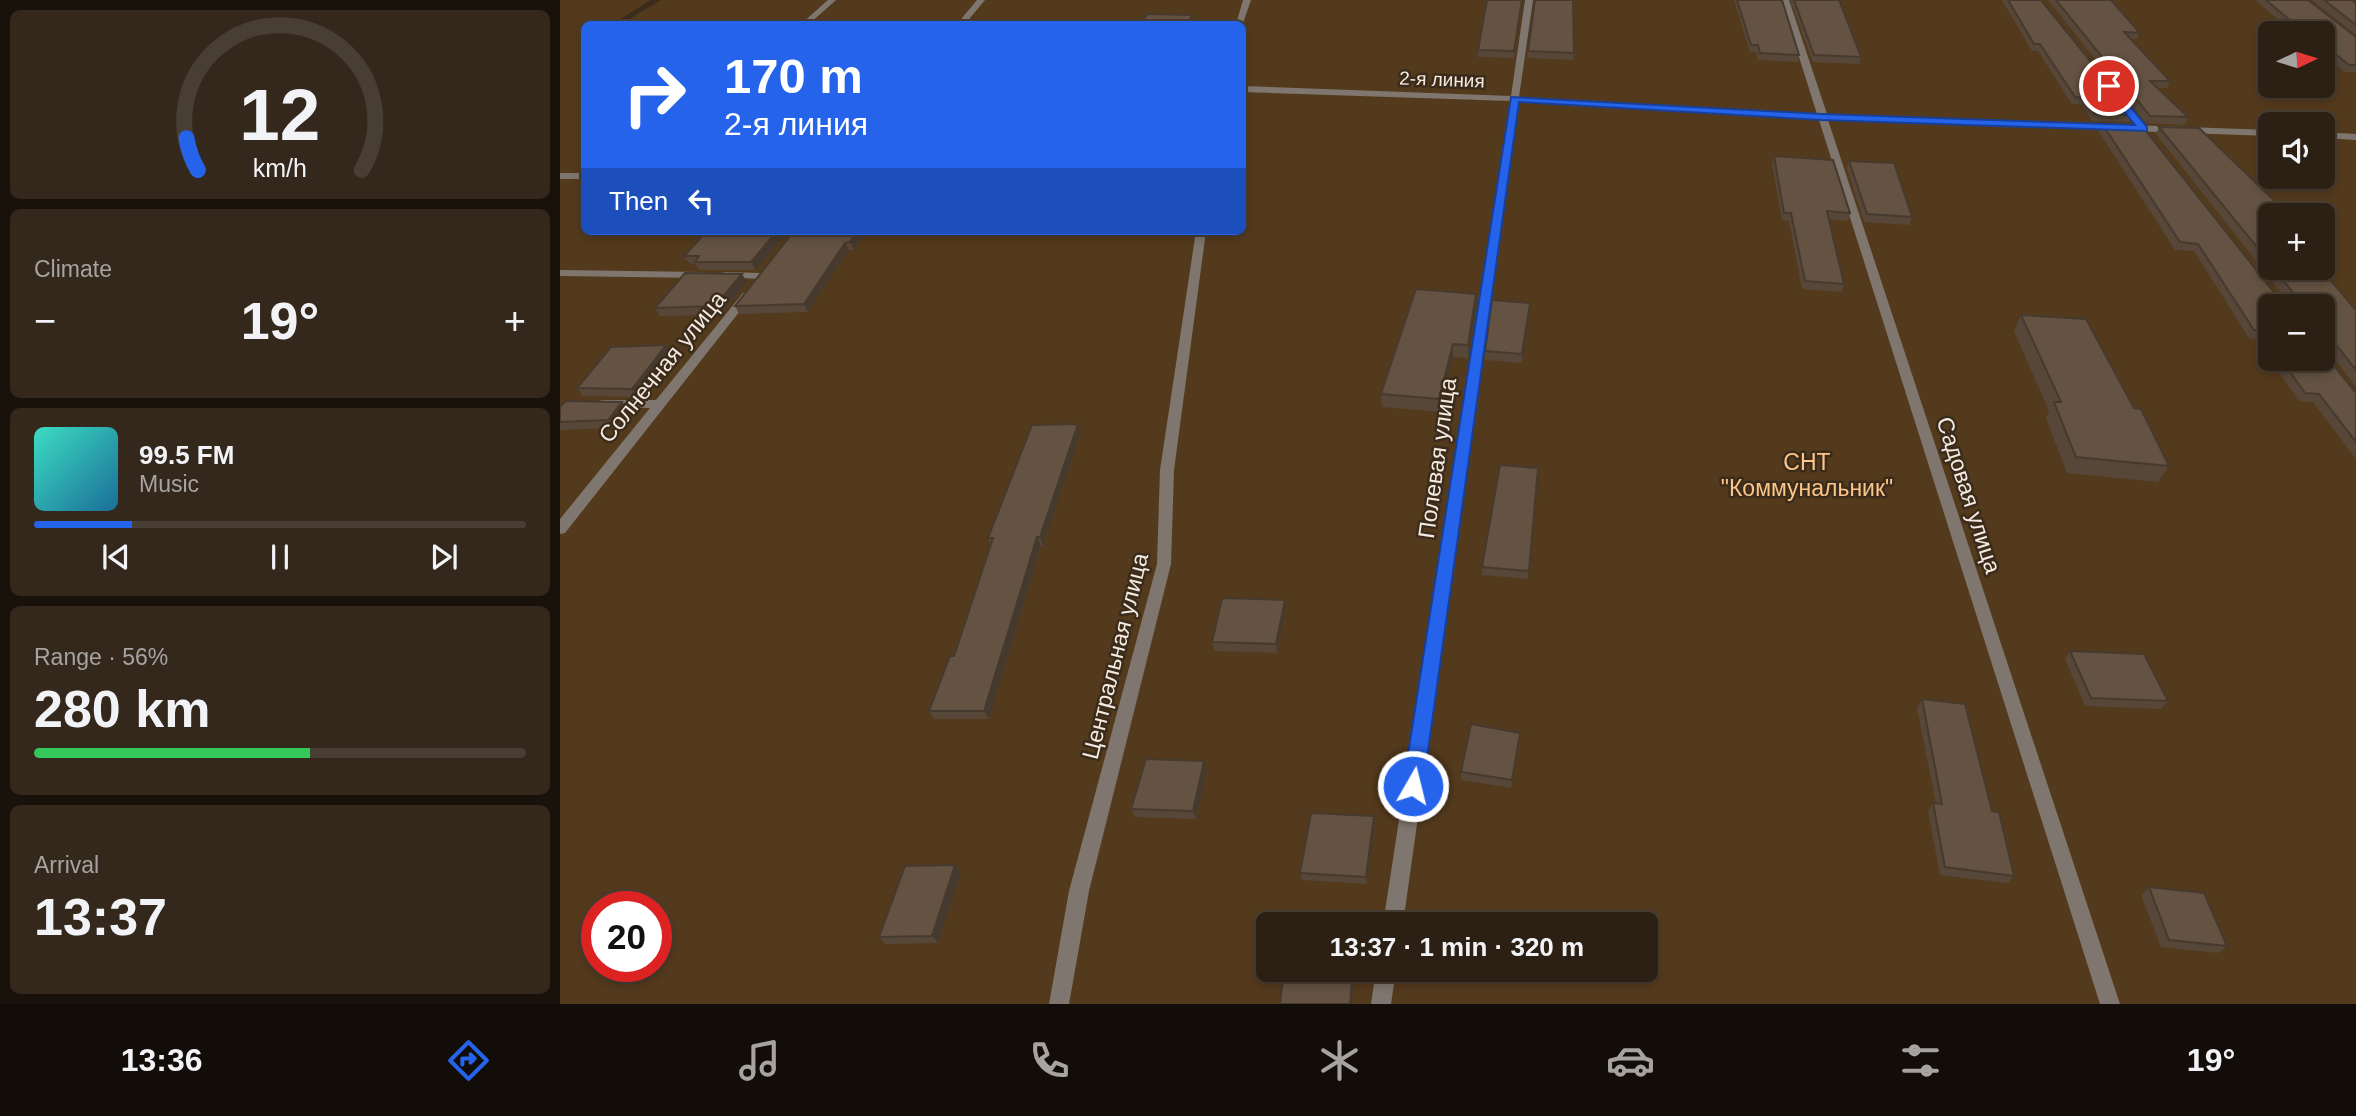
<!DOCTYPE html>
<html lang="en">
<head>
<meta charset="utf-8">
<style>
  body { margin:0; font-family:Helvetica,sans-serif; background:#34281d; color:#f1f3f6; height:100vh; display:flex; flex-direction:column; font-size:26px; white-space:nowrap }
  * { box-sizing:border-box; margin:0 }
  p { font-size:23px; color:#a6a3a0 }
  .icon { flex:none; width:38px; height:38px; fill:none; stroke:currentColor; stroke-width:2; stroke-linecap:round; stroke-linejoin:round }
  .map { position:relative; flex:1; overflow:hidden }
  .panel { display:flex; flex-direction:column; gap:10px; padding:10px; background:#18120b; width:560px }
  .panel>* { flex:none }
  .banner { position:absolute; left:21px; top:21px; width:665px; height:214px; border-radius:10px; box-shadow:0 4px 10px #0003,0 0 0 2px #483e34; background:#2563eb; color:#fff; overflow:hidden }
  .needle { width:46px; rotate:86deg }
  .fabs { position:absolute; left:1698px; top:21px; display:grid; gap:14px }
  .fabs a { display:grid; place-items:center; width:77px; height:77px; border-radius:10px; background:#2c2014; box-shadow:0 4px 10px #0003,0 0 0 2px #483e34; font-size:35px }
  .speed { position:absolute; left:21px; top:891px; display:flex; gap:14px; font-size:35px; font-weight:700; text-align:center }
  .speed>* { display:grid; place-content:center; width:91px; height:91px; border-radius:50%; background:#2c2014; box-shadow:0 4px 10px #0003,0 0 0 2px #483e34; line-height:1 }
  .speed .limit { border:10px solid #d22; background:#fff; color:#111 }
  .pin { position:absolute; display:grid; place-items:center; width:60px; height:60px; color:#fff; margin:-30px; border:4px solid #fff; border-radius:50%; box-shadow:0 2px 7px #0007 }
  .me { position:absolute; width:77px; margin:-38px; rotate:8deg; stroke-linejoin:round; filter:drop-shadow(0 0 5px #0008) }
  .turn { display:flex; align-items:center; gap:24px; height:147px; padding:0 28px; font-size:32px }
  .turn .icon { width:91px; height:91px; stroke-width:2.5 }
  .turn b { display:block; font-size:49px; line-height:60px }
  .then { display:flex; align-items:center; height:66px; padding:0 28px; background:#0003; gap:14px; font-size:26px }
  .big { font-size:52px; font-weight:800; line-height:1.1 }
  .panel .tile { flex:1; display:flex; flex-direction:column; justify-content:center; gap:10px; min-width:0; padding:0 24px; border-radius:10px; background:#34281d }
  .panel .dial { align-items:center; gap:0 }
  .dial svg { height:182px; overflow:visible; fill:none; stroke:#483e34; stroke-width:7; stroke-linecap:round; text-anchor:middle }
  .dial text { fill:#f1f3f6; stroke:none }
  .song { display:flex; align-items:center; gap:21px }
  .cover { width:84px; height:84px; border-radius:10px; background:linear-gradient(135deg,hsl(170 70% 55%),hsl(200 70% 35%)) }
  .played { height:7px; border-radius:4px; background:linear-gradient(90deg,#2563eb 20%,#483e34 20%) }
  .keys { display:flex; justify-content:space-around; direction:ltr }
  .heat { display:flex; justify-content:space-between; align-items:center; font-size:38px; direction:ltr }
  .charge { height:10px; border-radius:5px; background:linear-gradient(90deg,#34c759 56%,#483e34 0) }
  .trip { position:absolute; left:696px; top:912px; width:402px; height:70px; border-radius:10px; background:#2c2014; box-shadow:0 4px 10px #0003,0 0 0 2px #483e34; font-weight:800; line-height:70px; text-align:center }
  .menu { display:flex; height:112px; justify-content:space-around; align-items:center; background:#120d08; color:#a6a3a0 }
  .menu .icon { width:49px; height:49px }
  .menu .selected { color:#2563eb }
  .menu b { font-size:32px; color:#f1f3f6 }
  main { display:flex; flex:1; min-height:0 }
  .map>svg:first-child { display:block }
</style>
</head>
<body>
<main>
<section class="panel">
<div class="tile dial"><svg viewBox="0 0 100 80">
<path d="M14 69A42 42 0 1 1 86 69"/>
<path d="M14 69A42 42 0 0 1 9 55" stroke="#2563eb"/>
<text x="50" y="56" font-size="32" font-weight="700">12</text>
<text x="50" y="72" font-size="11">km/h</text>
</svg></div>
<div class="tile"><p>Climate</p>
<div class="heat"><a>−</a><b class="big">19°</b><a>+</a></div>
</div>
<div class="tile">
<div class="song"><i class="cover"></i><div><b>99.5 FM</b><p>Music</p></div></div>
<div class="played"></div>
<div class="keys"><svg class="icon" aria-label="previous" viewBox="0 0 24 24"><path d="M18 5L8 12l10 7zM5 5v14"/></svg><svg class="icon" aria-label="pause" viewBox="0 0 24 24"><path d="M8 5v14M16 5v14"/></svg><svg class="icon" aria-label="next" viewBox="0 0 24 24"><path d="M6 5l10 7-10 7zM19 5v14"/></svg></div>
</div>
<div class="tile"><p>Range · 56%</p><b class="big">280 km</b><div class="charge"></div></div>
<div class="tile"><p>Arrival</p><b class="big">13:37</b></div>
</section>
<div class="map">
<svg width="1796" height="1004" viewBox="0 0 1796 1004">
  <rect width="100%" height="100%" fill="#3a2b1b"/>
  <path fill="#543a1d" fill-rule="evenodd" d="M0,0H91L54,23L61,24L101,0H1796V1004H0ZM24,24H682V231H24ZM1710,33H1762V86H1710ZM1710,124H1762V177H1710ZM1710,215H1762V268H1710ZM1710,306H1762V359H1710ZM37,906H96V966H37ZM709,924H1087V970H709Z"/>
  <g fill="none" stroke-linecap="round" stroke-linejoin="round">
    <path fill="#7f776f" fill-rule="evenodd" d="M268,0H276L249,24H241Z
      M417,0H425L405,24H397Z
      M965,0H973L959,97L1257,114L1221,0H1229L1267,114L1710,130V136L1268,120L1560,1004H1540L1259,120L958,102L843,924H823L950,101L682,92V86L951,96Z
      M1762,132L1796,134V140L1762,138Z
      M0,173H24V179H0Z
      M0,270L141,272L147,275L141,278L0,276Z
      M165,272L202,273L208,276L202,279L161,277V273Z
      M187,292L193,295L191,297L5,533L0,534V519L90,408L45,407L39,403L41,400H96L183,293Z
      M816,970H836L831,1004H811Z"/>
    <path fill="#7f776f" fill-rule="evenodd" d="M683,0H691L682,26L676,24Z
      M636,231H646L614,470L611,564L529,891L509,1004H489L509,891L597,564L600,470Z"/>
  </g>
  <path fill="#564739" fill-rule="evenodd" d="M962,0L954,58L918,57V50Z
    M1174,0H1222L1239,55L1238,62L1198,60L1196,52H1190Z
    M1230,0H1279L1301,57L1299,64L1253,62Z
    M1442,0H1481L1574,115L1570,122L1532,121L1522,105L1512,104L1478,51H1472Z
    M1488,0H1551L1580,33L1577,39H1571L1610,81L1607,88H1598L1628,117L1625,125L1586,123Z
    M1695,0H1748L1796,37V72H1785L1762,53V33H1734Z
    M1752,0H1792L1796,3V35Z
    M968,51L1014,53L1013,60L967,58Z
    M1543,125L1720,300H1727L1596,134L1599,127L1723,209L1722,211L1710,215V268H1760L1796,310V387L1768,350H1764L1763,352L1796,393V459L1753,402L1739,401L1696,339L1689,338L1634,251L1615,250L1539,132ZM1710,306L1762,359H1710Z
    M1214,156L1290,213L1288,221L1269,219L1284,284L1282,292L1242,289L1229,221L1222,220L1212,164Z
    M1289,161L1352,217L1349,225L1304,222L1287,168Z
    M147,231H228L196,270H139L136,264L129,263L124,256Z
    M306,231L294,250H289L248,312L179,314L175,306Z
    M187,282L160,315L100,316L95,308Z
    M916,307L908,358L893,357L880,412L822,407L821,394Z
    M970,311L962,363L925,360V351Z
    M1461,315L1574,408L1609,466L1598,482L1507,473L1486,418L1489,411L1454,331Z
    M106,345L112,354L78,397L23,396L17,388Z
    M62,402L68,410L54,428L0,430V407Z
    M518,424L521,433L483,546H481L429,719H374L369,711L394,656L430,544L428,538Z
    M978,468L968,579L922,575V567Z
    M725,600L726,609L717,653L654,651L652,642Z
    M1510,651L1608,701L1601,709L1525,706L1505,659Z
    M1362,699L1432,811L1454,876L1448,883L1380,875L1368,811L1373,803L1376,804L1357,708Z
    M960,741L951,788L901,780V772Z
    M647,769L636,819L575,817L571,809Z
    M815,824L807,884L742,880L740,873Z
    M401,873L378,943L325,944L319,937Z
    M1589,887L1667,946L1658,953L1601,947L1581,895Z"/>
  <path fill="#463a2e" d="M632,15L633,21L632,24H628Z
    M217,231H228L196,270L191,262Z
    M297,231H306L294,250L290,242Z
    M285,243L289,250L248,312L244,304Z
    M182,274L187,282L160,315L155,306Z
    M916,294V307L908,358V345Z
    M970,303V311L962,363V354Z
    M893,344V357L880,412L879,399Z
    M106,345L112,354L78,397L72,389Z
    M62,402L68,410L54,428L48,420Z
    M518,424L521,433L483,546L480,537Z
    M477,537L481,546L429,719L424,711Z
    M725,600L726,609L717,653L716,644Z
    M644,761L647,769L636,819L633,811Z
    M814,816L815,824L807,884L806,877Z
    M395,865L401,873L378,943L372,936Z
    M793,970H794L792,1004H790Z"/>
  <path fill="#645342" stroke="#463a2e" stroke-width="2" d="M927,0H962L954,51L918,50Z
    M975,0H1013L1014,53L968,51Z
    M1177,0H1222L1239,55L1200,53L1198,45H1191Z
    M1234,0H1279L1301,57L1254,55Z
    M1448,0H1481L1574,115L1535,114L1525,98L1515,97L1480,44H1474Z
    M1496,0H1551L1580,33L1564,32L1610,81H1590L1628,117L1590,116Z
    M1706,0H1748L1796,37V65H1789L1762,43V33H1745Z
    M1764,0H1792L1796,3V25Z
    M587,14L632,15L628,24H581Z
    M1543,125L1582,126L1720,300H1736V296L1713,268H1760L1796,310V370L1774,342L1766,341L1763,352L1796,393V442L1759,394L1745,393L1721,359H1762V306H1710V343L1701,330H1694L1638,244L1620,242Z
    M1599,127L1639,128L1723,209H1719L1725,215H1710V263Z
    M1214,156L1273,160L1290,213L1267,211L1284,284L1245,281L1231,213H1224Z
    M1289,161L1334,163L1352,217L1307,214Z
    M147,231H217L191,262H135L139,256H124Z
    M234,231H297L290,242L285,243L244,304L175,306Z
    M125,273L182,274L155,306L95,308Z
    M856,289L916,294L908,345L893,344L879,399L821,394Z
    M932,300L970,303L962,354L925,351Z
    M1461,315L1526,319L1574,408L1581,409L1609,466L1516,457L1494,402H1501Z
    M106,345L72,389L17,388L51,347Z
    M6,401L62,402L48,420L0,422V407Z
    M518,424L480,537H477L424,711H369L390,656H394L433,538H428L472,425Z
    M940,465L978,468L969,571L922,567Z
    M662,598L725,600L716,644L652,642Z
    M1510,651L1584,654L1608,701L1531,698Z
    M1362,699L1405,704L1432,811L1439,812L1454,876L1385,867L1373,803L1382,804Z
    M911,724L960,733L952,780L901,772Z
    M586,759L644,761L633,811L571,809Z
    M751,813L814,816L806,877L740,873Z
    M395,865L372,936L319,937L345,866Z
    M1589,887L1644,893L1667,946L1609,940Z
    M724,970H793L790,1004H720Z"/>
  <path fill="#2563eb" stroke="#184099" stroke-width="2" d="M1545,84H1552L1587,127V131L1262,120L959,102L863,786L860,793L853,795L846,793L843,786L951,97L1262,114L1575,125L1545,88Z"/>
  <g text-anchor="middle" stroke-width="5" stroke-linejoin="round" paint-order="stroke">
    <g font-size="19" fill="#f5ebe1" stroke="#3a2b1b">
      <text transform="translate(882 79) rotate(2)" y="7">2-я линия</text>
    </g>
    <g font-size="23" fill="#f5ebe1" stroke="#3a2b1b">
      <text transform="translate(102 367) rotate(-51)" y="8">Солнечная улица</text>
      <text transform="translate(877 458) rotate(-82)" y="8">Полевая улица</text>
      <text transform="translate(1409 495) rotate(72)" y="8">Садовая улица</text>
      <text transform="translate(555 656) rotate(-76)" y="8">Центральная улица</text>
    </g>
    <g font-size="23" fill="#fcc588" stroke="#3a2b1b">
      <text x="1247" y="470">СНТ<tspan x="1247" dy="26">"Коммунальник"</tspan></text>
    </g>
  </g>
</svg>
<div class="fabs">
<a><svg class="needle" viewBox="-14 -14 28 28"><path d="M0-13l5 13h-10z" fill="#e53935"/><path d="M0 13l5-13h-10z" fill="#a6a3a0"/></svg></a>
<a><svg class="icon" aria-label="sound" viewBox="0 0 24 24"><path d="M4 9h4l5-4v14l-5-4H4zM17 9q2 3 0 6"/></svg></a>
<a>+</a>
<a>−</a>
</div>
<div class="speed"><div class="limit">20</div></div>
<div class="pin" style="left:1549px;top:86px;background:#d93025"><svg class="icon" aria-label="arrive" viewBox="0 0 24 24"><path d="M6 21V4h12l-3 4 3 4H6"/></svg></div>
<svg class="me" style="left:853px;top:786px" viewBox="-20 -20 40 40"><circle r="17" fill="#2563eb" stroke="#fff" stroke-width="3"/><path d="M0-11L8 9 0 5-8 9z" fill="#fff"/></svg>
<div class="trip">13:37 · 1 min · 320 m</div>
<div class="banner">
<div class="turn"><svg class="icon" aria-label="right" viewBox="0 0 24 24"><path d="M7 20v-9h11M14 6l5 5-5 5"/></svg><div><b>170 m</b>2-я линия</div></div>
<div class="then">Then<svg class="icon" aria-label="left" viewBox="0 0 24 24"><path d="M17 20v-9H6M10 6l-5 5 5 5"/></svg></div>
</div>
</div>
</main>
<nav class="menu">
<b>13:36</b>
<svg class="icon selected" aria-label="directions" viewBox="0 0 24 24"><path d="M12 3l9 9-9 9-9-9zM9 14v-3h6M13 9l2 2-2 2"/></svg>
<svg class="icon" aria-label="music" viewBox="0 0 24 24"><path d="M9 18V5l10-2v13"/><circle cx="6" cy="18" r="3"/><circle cx="16" cy="16" r="3"/></svg>
<svg class="icon" aria-label="phone" viewBox="0 0 24 24"><path d="M5 4h4l2 5-3 2q2 4 5 5l2-3 5 2v4C11 20 4 13 5 4z"/></svg>
<svg class="icon" aria-label="climate" viewBox="0 0 24 24"><path d="M12 3v18M4 7l16 10M4 17L20 7"/></svg>
<svg class="icon" aria-label="car" viewBox="0 0 24 24"><path d="M5 17H2v-5l4-1 3-4h7l3 4 3 1v5h-3M9 17h6M6 11h13"/><circle cx="7" cy="17" r="2"/><circle cx="17" cy="17" r="2"/></svg>
<svg class="icon" aria-label="filters" viewBox="0 0 24 24"><path d="M4 7h16M4 17h16"/><circle cx="9" cy="7" r="2"/><circle cx="15" cy="17" r="2"/></svg>
<b>19°</b>
</nav>
</body>
</html>
